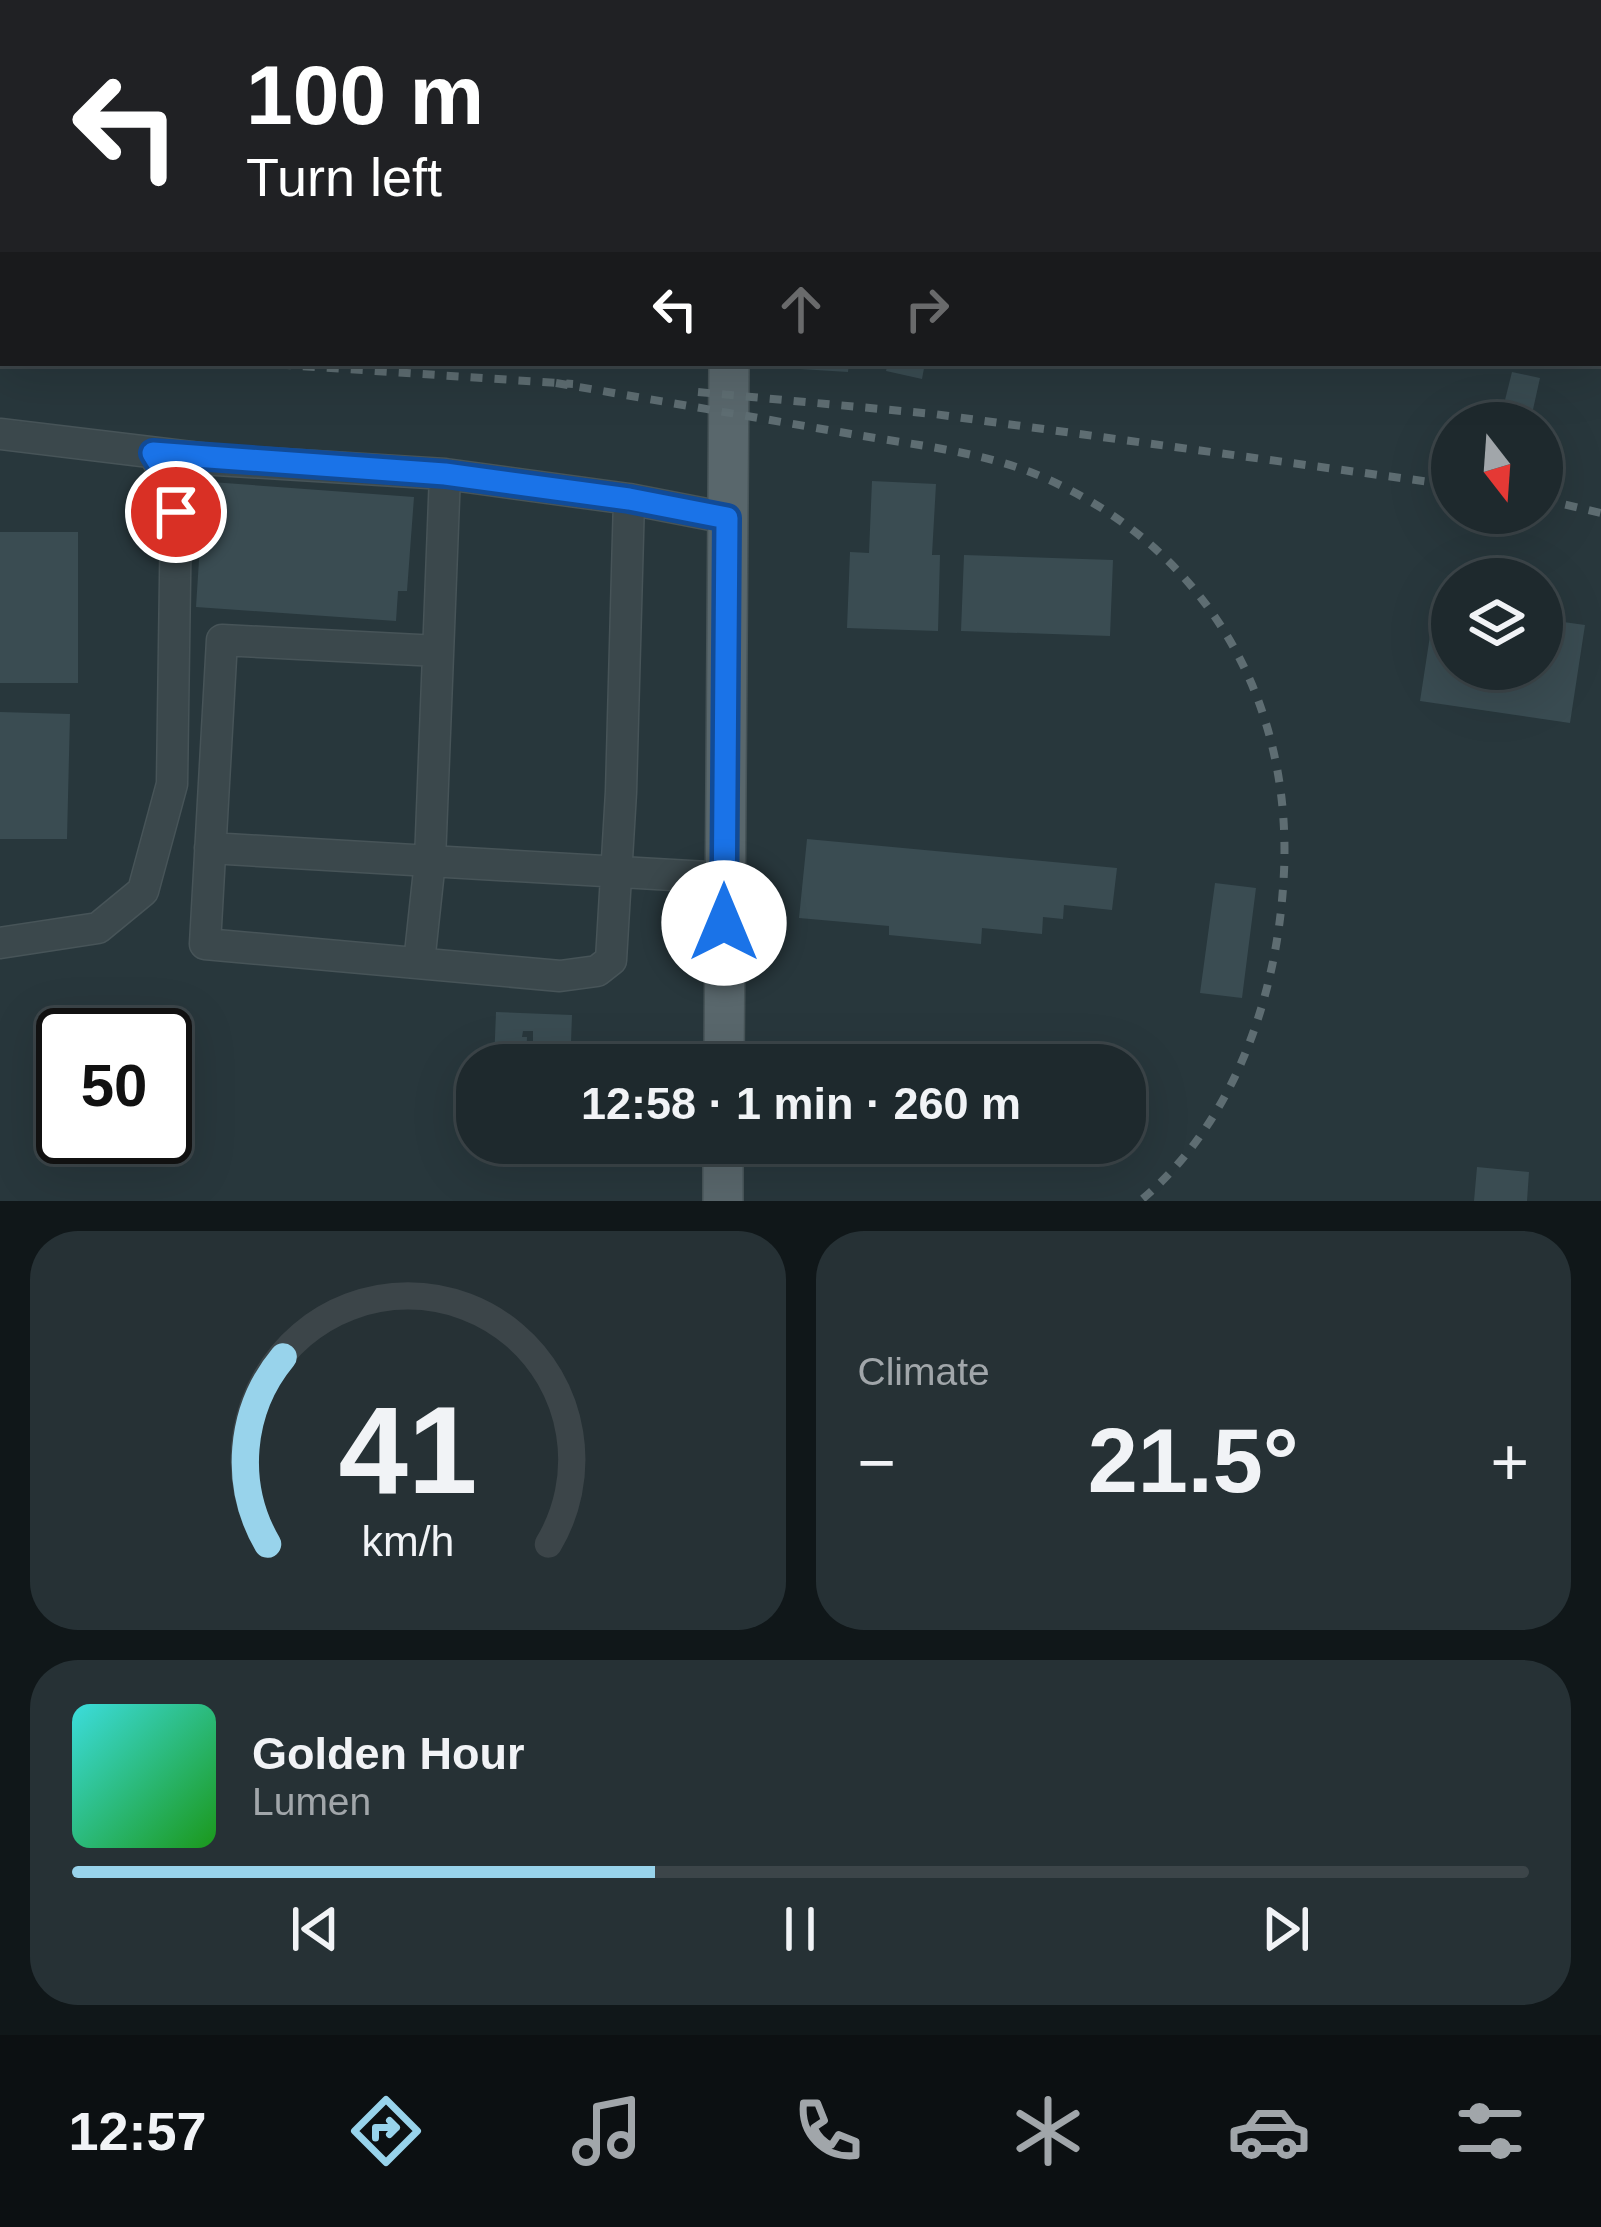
<!DOCTYPE html>
<html lang="en">
<head>
<meta charset="utf-8">
<style>
  body { margin:0; font-family:Arial,sans-serif; background:#263135; color:#f1f3f6; height:100vh; display:flex; flex-direction:column; font-size:45px; white-space:nowrap }
  * { box-sizing:border-box; margin:0 }
  p { font-size:39px; color:#a1a6aa }
  .icon { flex:none; width:66px; height:66px; fill:none; stroke:currentColor; stroke-width:2; stroke-linecap:round; stroke-linejoin:round }
  .map { position:relative; height:1201px; overflow:hidden }
  .side { display:flex; flex-direction:column; gap:30px; padding:30px; background:#101719; flex:1 }
  .side>* { flex:none }
  .guide { position:absolute; left:0px; top:0px; width:1602px; height:366px; box-shadow:0 12px 48px #0002,0 0 0 3px #3c4549; background:#202124; color:#fff; overflow:hidden }
  .needle { width:78px; rotate:163deg }
  .fabs { position:absolute; left:1431px; top:402px; display:grid; gap:24px }
  .fabs a { display:grid; place-items:center; width:132px; height:132px; border-radius:50%; background:#1e292d; box-shadow:0 12px 48px #0002,0 0 0 3px #3c4549; font-size:60px }
  .speed { position:absolute; left:36px; top:1008px; display:flex; gap:24px; font-size:60px; font-weight:700; text-align:center }
  .speed>* { display:grid; place-content:center; width:156px; height:156px; border-radius:50%; background:#1e292d; box-shadow:0 12px 48px #0002,0 0 0 3px #3c4549; line-height:1 }
  .speed .limit { border:6px solid #111; border-radius:18px; background:#fff; color:#111 }
  .pin { position:absolute; display:grid; place-items:center; width:102px; height:102px; color:#fff; margin:-51px; border:6px solid #fff; border-radius:50%; box-shadow:0 3px 12px #0007 }
  .me { position:absolute; width:132px; margin:-66px; rotate:0deg; stroke-linejoin:round; filter:drop-shadow(0 0 9px #0008) }
  .turn { display:flex; align-items:center; gap:42px; height:252px; padding:0 48px; font-size:54px }
  .turn .icon { width:156px; height:156px; stroke-width:2.5 }
  .turn b { display:block; font-size:84px; line-height:102px }
  .lanes { display:flex; align-items:center; height:114px; padding:0 48px; background:#0003; justify-content:center; gap:60px; direction:ltr }
  .lanes .off { opacity:.35 }
  .big { font-size:90px; font-weight:800; line-height:1.1 }
  .side .widget { flex:1; display:flex; flex-direction:column; justify-content:center; gap:18px; min-width:0; padding:0 42px; border-radius:48px; background:#263135 }
  .side .dial { align-items:center; gap:0 }
  .dial svg { height:312px; overflow:visible; fill:none; stroke:#3c4549; stroke-width:7; stroke-linecap:round; text-anchor:middle }
  .dial text { fill:#f1f3f6; stroke:none }
  .song { display:flex; align-items:center; gap:36px }
  .cover { width:144px; height:144px; border-radius:18px; background:linear-gradient(135deg,hsl(180 70% 55%),hsl(120 70% 35%)) }
  .played { height:12px; border-radius:6px; background:linear-gradient(90deg,#98d3eb 40%,#3c4549 40%) }
  .keys { display:flex; justify-content:space-around; direction:ltr }
  .heat { display:flex; justify-content:space-between; align-items:center; font-size:66px; direction:ltr }
  .side .tiles { flex:1; display:grid; gap:30px; grid-template-columns:1fr 1fr }
  .widget:last-child { grid-column:span 2 }
  .trip { position:absolute; left:456px; top:1044px; width:690px; height:120px; border-radius:48px; background:#1e292d; box-shadow:0 12px 48px #0002,0 0 0 3px #3c4549; font-weight:800; line-height:120px; text-align:center }
  .dock { display:flex; height:192px; justify-content:space-around; align-items:center; background:#0c1012; color:#a1a6aa }
  .dock .icon { width:84px; height:84px }
  .dock .selected { color:#98d3eb }
  .dock b { font-size:54px; color:#f1f3f6 }
  .map>svg:first-child { display:block }
</style>
</head>
<body>
<div class="map">
<svg width="1601" height="1201" viewBox="0 0 1601 1201">
  <rect width="100%" height="100%" fill="#28373c"/>
  <path fill="#3a4c52" d="M769,363H849L848,372L768,367Z
    M888,363H925L922,379L886,371Z
    M1512,372L1540,378L1532,414L1503,408Z
    M872,481L936,484L932,555H940L938,631L847,628L850,552L869,553Z
    M211,482L414,497L407,591H398L396,621L196,607L201,529L208,530Z
    M0,532H78V683H0Z
    M964,555L1113,560L1110,636L961,631Z
    M1435,603L1452,605V669H1542V619L1585,625L1570,723L1420,701Z
    M0,712L70,714L67,839H0Z
    M807,839L1117,868L1112,910L1064,905L1063,919L1043,917L1042,934L982,928L981,944L889,935V926L799,918Z
    M1215,883L1256,888L1242,998L1200,993Z
    M496,1012L572,1015L571,1043L533,1041V1031H523L522,1037H527L526,1063L494,1062Z
    M1477,1167L1529,1172L1527,1201H1474Z"/>
  <g fill="none" stroke-linecap="round" stroke-linejoin="round">
    <g stroke="#475458" stroke-width="33">
      <path id="minor" d="M65,3V0
        M393,3L394,0
        M1363,3L1364,0
        M0,151H3
        M1599,233H1601
        M0,434L216,460L445,474L430,861L725,878
        M445,474L629,499
        M438,651L222,640L205,944L560,976L597,971L611,960L621,792L629,499L727,518
        M210,848L430,861L419,963
        M0,943L98,928L143,891L172,784L176,512L167,476L153,453"/>
    </g>
    <g stroke="#475458" stroke-width="42">
      <path id="major" d="M732,0V3
        M724,1065L729,363
        M723,1201V1143"/>
    </g>
    <use href="#minor" stroke="#3b484c" stroke-width="30"/>
    <use href="#major" stroke="#59676c" stroke-width="39"/>
    <path stroke="#5e6d72" stroke-width="8" stroke-dasharray="12 12" stroke-linecap="butt" d="M0,346H3
      M255,363L573,384
      M556,383C654,400 753,417 851,434C915,445 986,452 1045,478C1212,552 1297,710 1283,888C1275,1003 1231,1126 1140,1201
      M698,392L934,414L1452,485
      M1542,499L1601,513"/>
  </g>
  <g fill="none" stroke-linecap="round" stroke-linejoin="round">
    <g stroke="#114b97" stroke-width="30">
      <path id="route" d="M176,512L167,476L153,453L445,474L629,499L727,518L724,923"/>
    </g>
    <use href="#route" stroke="#1a73e8" stroke-width="21"/>
  </g>
</svg>
<div class="fabs">
<a><svg class="needle" viewBox="-14 -14 28 28"><path d="M0-13l5 13h-10z" fill="#e53935"/><path d="M0 13l5-13h-10z" fill="#a1a6aa"/></svg></a>
<a><svg class="icon" aria-label="layers" viewBox="0 0 24 24"><path d="M12 4l9 5-9 5-9-5zM3 14l9 5 9-5"/></svg></a>
</div>
<div class="speed"><div class="limit">50</div></div>
<div class="pin" style="left:176px;top:512px;background:#d93025"><svg class="icon" aria-label="arrive" viewBox="0 0 24 24"><path d="M6 21V4h12l-3 4 3 4H6"/></svg></div>
<svg class="me" style="left:724px;top:923px" viewBox="-20 -20 40 40"><circle r="19" fill="#fff"/><path d="M0-13L10 11 0 6-10 11z" fill="#1a73e8"/></svg>
<div class="trip">12:58 · 1 min · 260 m</div>
<div class="guide">
<div class="turn"><svg class="icon" aria-label="left" viewBox="0 0 24 24"><path d="M17 20v-9H6M10 6l-5 5 5 5"/></svg><div><b>100 m</b>Turn left</div></div>
<div class="lanes"><svg class="icon" aria-label="left" viewBox="0 0 24 24"><path d="M17 20v-9H6M10 6l-5 5 5 5"/></svg><svg class="icon off" aria-label="ahead" viewBox="0 0 24 24"><path d="M12 20V5M6 11l6-6 6 6"/></svg><svg class="icon off" aria-label="right" viewBox="0 0 24 24"><path d="M7 20v-9h11M14 6l5 5-5 5"/></svg></div>
</div>
</div>
<section class="side">
<div class="tiles">
<div class="widget dial"><svg viewBox="0 0 100 80">
<path d="M14 69A42 42 0 1 1 86 69"/>
<path d="M14 69A42 42 0 0 1 18 21" stroke="#98d3eb"/>
<text x="50" y="56" font-size="32" font-weight="700">41</text>
<text x="50" y="72" font-size="11">km/h</text>
</svg></div>
<div class="widget"><p>Climate</p>
<div class="heat"><a>−</a><b class="big">21.5°</b><a>+</a></div>
</div>
<div class="widget">
<div class="song"><i class="cover"></i><div><b>Golden Hour</b><p>Lumen</p></div></div>
<div class="played"></div>
<div class="keys"><svg class="icon" aria-label="previous" viewBox="0 0 24 24"><path d="M18 5L8 12l10 7zM5 5v14"/></svg><svg class="icon" aria-label="pause" viewBox="0 0 24 24"><path d="M8 5v14M16 5v14"/></svg><svg class="icon" aria-label="next" viewBox="0 0 24 24"><path d="M6 5l10 7-10 7zM19 5v14"/></svg></div>
</div>
</div>
</section>
<nav class="dock">
<b>12:57</b>
<svg class="icon selected" aria-label="directions" viewBox="0 0 24 24"><path d="M12 3l9 9-9 9-9-9zM9 14v-3h6M13 9l2 2-2 2"/></svg>
<svg class="icon" aria-label="music" viewBox="0 0 24 24"><path d="M9 18V5l10-2v13"/><circle cx="6" cy="18" r="3"/><circle cx="16" cy="16" r="3"/></svg>
<svg class="icon" aria-label="phone" viewBox="0 0 24 24"><path d="M5 4h4l2 5-3 2q2 4 5 5l2-3 5 2v4C11 20 4 13 5 4z"/></svg>
<svg class="icon" aria-label="climate" viewBox="0 0 24 24"><path d="M12 3v18M4 7l16 10M4 17L20 7"/></svg>
<svg class="icon" aria-label="car" viewBox="0 0 24 24"><path d="M5 17H2v-5l4-1 3-4h7l3 4 3 1v5h-3M9 17h6M6 11h13"/><circle cx="7" cy="17" r="2"/><circle cx="17" cy="17" r="2"/></svg>
<svg class="icon" aria-label="filters" viewBox="0 0 24 24"><path d="M4 7h16M4 17h16"/><circle cx="9" cy="7" r="2"/><circle cx="15" cy="17" r="2"/></svg>
</nav>
</body>
</html>
